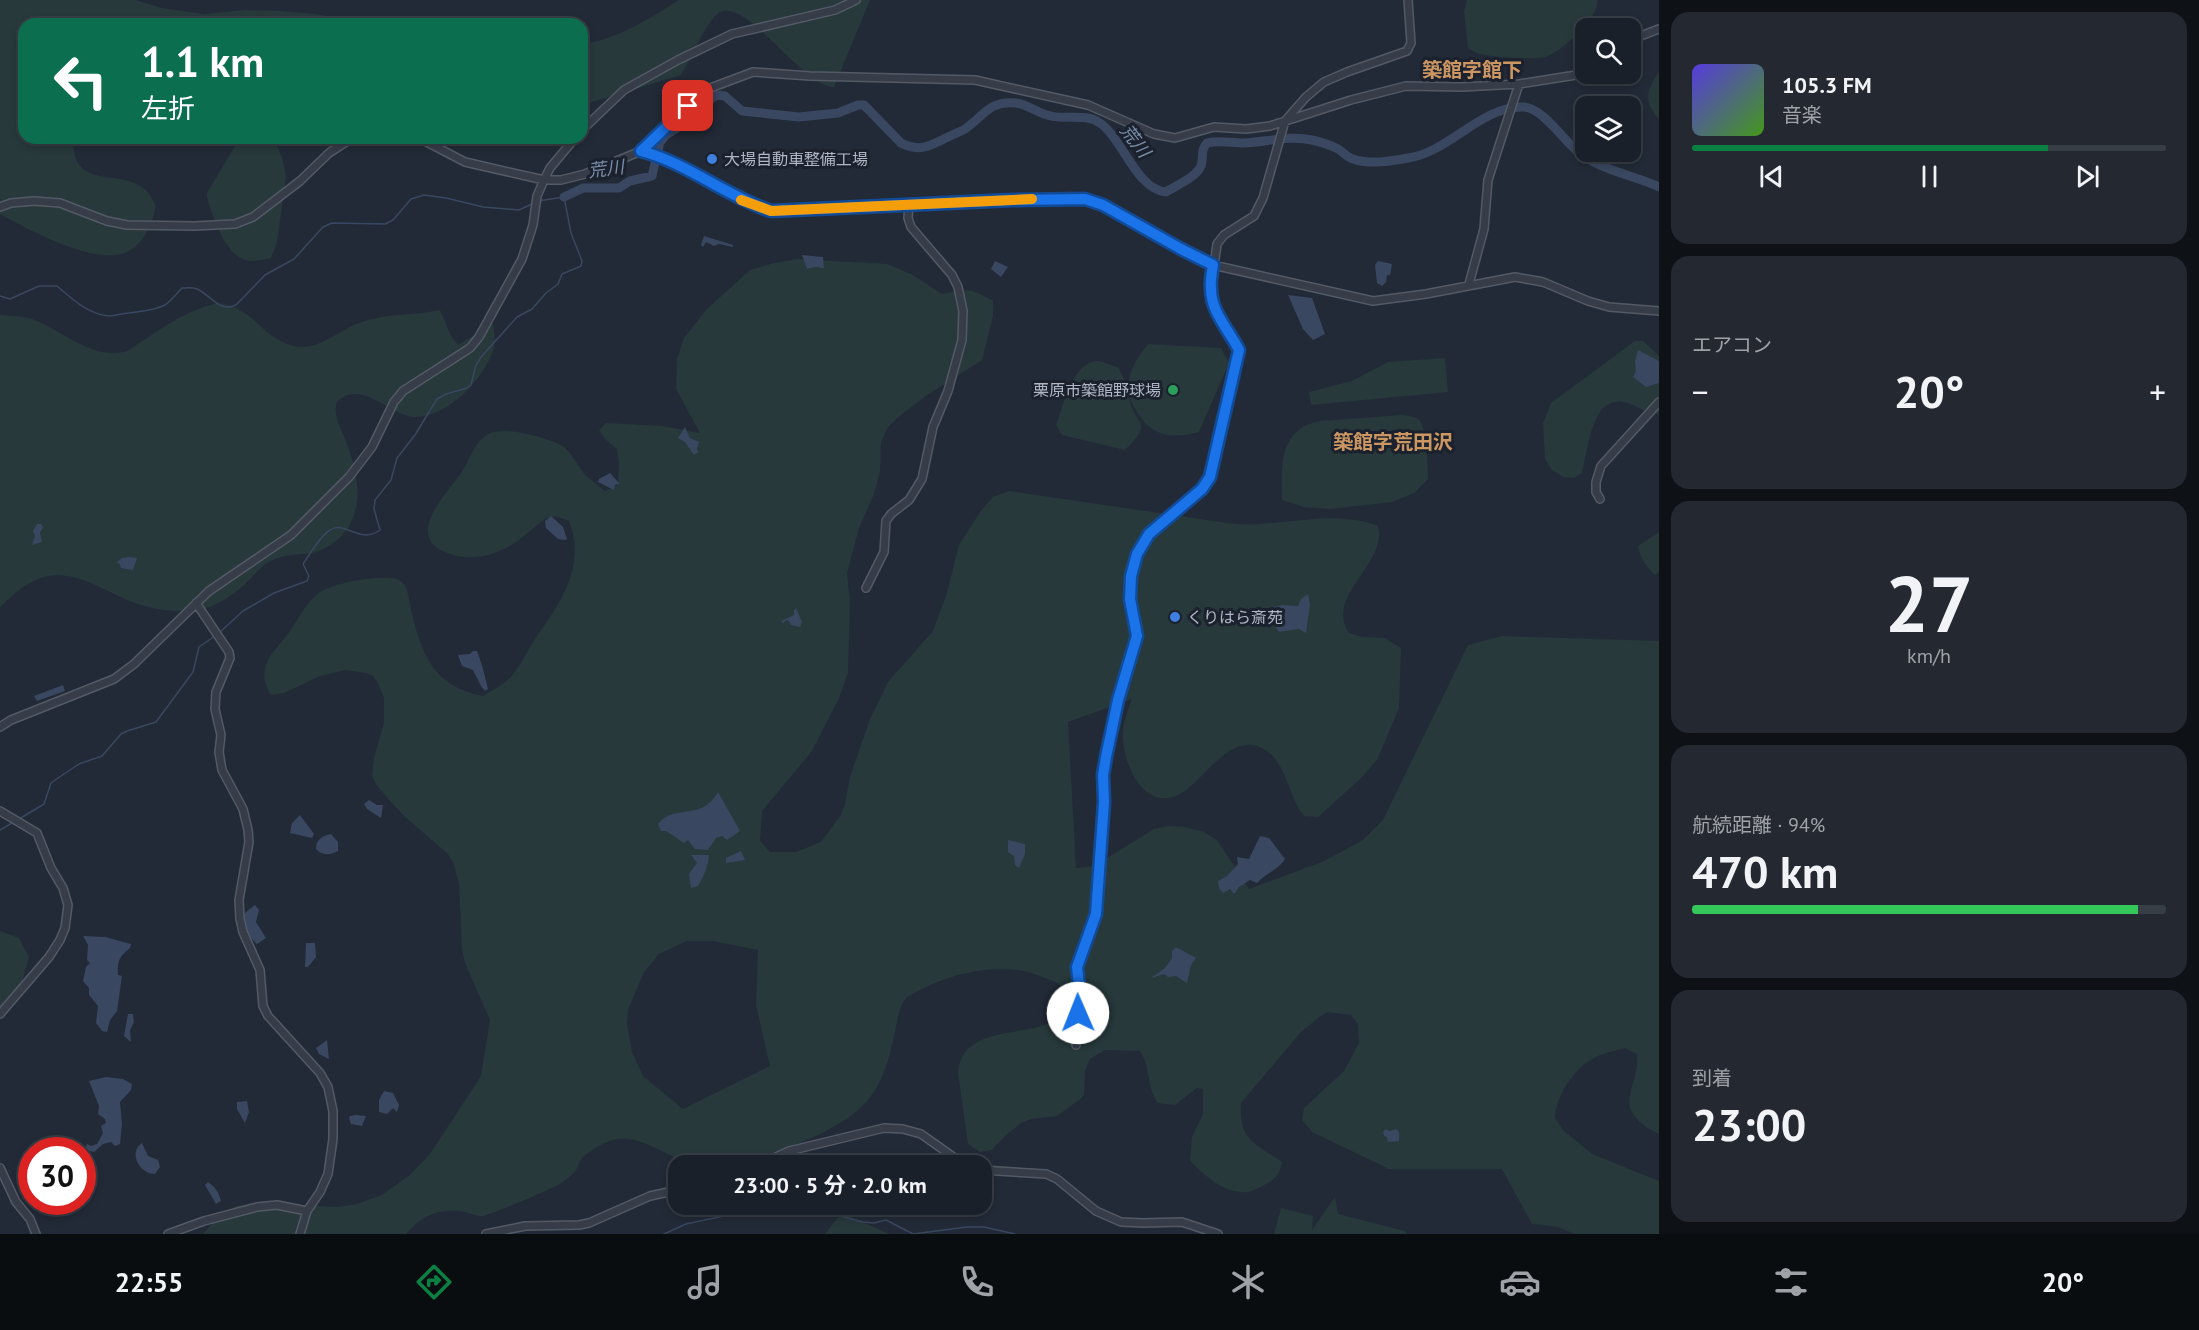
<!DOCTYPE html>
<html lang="ja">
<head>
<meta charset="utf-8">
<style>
  body { margin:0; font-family:"PT Sans","Noto Sans JP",sans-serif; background:#232831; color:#f1f3f6; height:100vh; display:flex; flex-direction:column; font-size:22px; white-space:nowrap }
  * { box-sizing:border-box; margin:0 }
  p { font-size:20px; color:#9fa3a8 }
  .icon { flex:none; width:33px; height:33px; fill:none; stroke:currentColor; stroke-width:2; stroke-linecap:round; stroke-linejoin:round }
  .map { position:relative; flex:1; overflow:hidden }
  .panel { display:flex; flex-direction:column; gap:12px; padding:12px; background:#0e1217; width:540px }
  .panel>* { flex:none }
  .top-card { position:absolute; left:18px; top:18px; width:570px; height:126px; border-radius:18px; box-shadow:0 3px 9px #0003,0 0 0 2px #383e46; background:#0b6e4f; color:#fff; overflow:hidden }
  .tools { position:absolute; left:1575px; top:18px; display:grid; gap:12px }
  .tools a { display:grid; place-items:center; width:66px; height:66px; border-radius:12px; background:#1a2029; box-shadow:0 3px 9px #0003,0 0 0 2px #383e46; font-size:30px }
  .speed { position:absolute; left:18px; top:1137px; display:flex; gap:12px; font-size:30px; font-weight:700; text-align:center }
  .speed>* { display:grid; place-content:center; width:78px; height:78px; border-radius:50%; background:#1a2029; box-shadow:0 3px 9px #0003,0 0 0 2px #383e46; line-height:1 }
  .speed .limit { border:9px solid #d22; background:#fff; color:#111 }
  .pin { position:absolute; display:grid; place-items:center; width:51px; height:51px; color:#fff; margin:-26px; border-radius:12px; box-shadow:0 3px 9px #0006 }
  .me { position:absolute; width:66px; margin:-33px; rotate:359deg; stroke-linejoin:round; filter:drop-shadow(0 0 4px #0008) }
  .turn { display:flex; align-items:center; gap:21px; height:126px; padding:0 24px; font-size:27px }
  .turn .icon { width:78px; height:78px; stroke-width:2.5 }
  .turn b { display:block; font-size:42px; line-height:51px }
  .big { font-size:45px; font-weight:700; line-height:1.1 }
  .panel .card { flex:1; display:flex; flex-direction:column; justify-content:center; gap:9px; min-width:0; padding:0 21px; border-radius:18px; background:#232831 }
  .panel .dial { align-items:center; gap:0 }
  .dial b { font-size:78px; line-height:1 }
  .song { display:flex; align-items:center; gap:18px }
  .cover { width:72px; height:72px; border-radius:9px; background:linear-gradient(135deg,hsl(250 70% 55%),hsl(100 70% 35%)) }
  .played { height:6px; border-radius:3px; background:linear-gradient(90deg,#0b8043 75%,#383e46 75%) }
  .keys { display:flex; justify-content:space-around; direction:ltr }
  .heat { display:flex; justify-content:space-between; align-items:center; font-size:33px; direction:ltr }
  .charge { height:9px; border-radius:4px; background:linear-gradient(90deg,#34c759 94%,#383e46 0) }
  .trip { position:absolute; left:668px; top:1155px; width:324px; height:60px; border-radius:18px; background:#1a2029; box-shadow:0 3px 9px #0003,0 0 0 2px #383e46; font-weight:700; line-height:60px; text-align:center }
  .tab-bar { display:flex; height:96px; justify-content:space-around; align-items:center; background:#0a0d10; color:#9fa3a8 }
  .tab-bar .icon { width:42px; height:42px }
  .tab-bar .on { color:#0b8043 }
  .tab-bar b { font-size:27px; color:#f1f3f6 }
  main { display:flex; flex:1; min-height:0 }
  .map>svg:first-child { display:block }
</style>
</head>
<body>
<main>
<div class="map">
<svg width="1659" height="1234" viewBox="0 0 1659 1234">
  <rect width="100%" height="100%" fill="#222a37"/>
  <path fill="#27393b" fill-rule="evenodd" d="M0,0H136L162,8L204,14L245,10L280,11L316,14L364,24H24V138H73C72,193 118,166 146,190C150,194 153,201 156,206C152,224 145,243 127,252C97,267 27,229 0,214Z
    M679,0H870L834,87C802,86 749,0 720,12C704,23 692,59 681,75L582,105V44C618,39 649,19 679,0Z
    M1467,0H1597C1600,18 1562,51 1546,57C1535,60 1491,57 1480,54C1475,53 1472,50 1468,48L1464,11Z
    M1659,72V119C1643,101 1646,91 1659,72Z
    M240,138H269C281,147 284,163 286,177L277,242L271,258C262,260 252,263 243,259C224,252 212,215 207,197V193Z
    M797,259L887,264L911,274L942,294C968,289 969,287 993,301V316L982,360L926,396L902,414L888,427L881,442L880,472L874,494L859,528L847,573L850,602L848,673L839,698L812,751L762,811L760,841L770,852H796L821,842L841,815L845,804L850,777L870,719L888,682L933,631L947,593L959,545L980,512L993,497L1009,491L1227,523C1238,524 1249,525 1260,524C1298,522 1341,511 1378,526C1388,564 1324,596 1349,633L1362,637L1385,638L1401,648L1399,708L1377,760L1359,780L1318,817L1304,816C1287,796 1287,756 1257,746C1224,736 1199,790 1173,797C1142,806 1124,764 1123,739C1122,725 1127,712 1132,699L1068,722L1076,868L1094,866L1154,829L1168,826L1185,827L1204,832L1217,840L1249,889L1322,862L1341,852L1363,840L1383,820L1468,645L1502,636L1659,641V1134C1607,1108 1640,1090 1637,1054L1625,1048C1614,1051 1602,1053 1592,1059C1573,1070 1556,1096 1555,1118L1563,1130L1592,1154L1659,1181V1234H1575L1558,1227L1532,1224L1502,1169H1389L1312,1132L1302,1120L1304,1108L1344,1071L1359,1043L1358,1024L1351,1015L1327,1012L1318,1018L1301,1032L1241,1103C1239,1141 1254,1142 1282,1162C1281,1172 1275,1180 1266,1184C1260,1187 1254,1191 1248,1192C1226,1195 1203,1175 1190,1160L1192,1137L1203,1114V1089L1197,1088L1175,1105L1158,1103C1146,1087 1151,1067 1140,1051L1105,1050L1090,1059L1085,1071L1084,1095L1079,1100L1057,1116L1031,1119L1021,1123L1005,1136L992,1150L980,1152L968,1144L958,1073C961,1028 1017,1036 1048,1024C1056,1020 1063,1013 1069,1006C1070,985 1054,981 1037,975C1001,961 951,973 918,991C915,993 909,995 906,998C899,1006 897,1022 895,1032C884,1083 874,1106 826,1131C791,1149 725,1171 686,1161C663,1155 639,1133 613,1140C604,1142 589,1151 582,1158C579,1161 579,1166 576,1170C573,1174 567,1179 563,1182C557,1187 490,1215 483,1216C477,1217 468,1212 461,1211C438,1208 421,1216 406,1234H203L220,1215L236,1206L254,1203L338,1207L357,1204L382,1195L411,1174L430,1154L481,1076L490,1020L465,963L462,950L459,883L453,862L447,853L405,817L390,801L376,784L372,776L374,758L384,723V698L378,683L373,676L366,673L345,670L320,676L284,693L271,695C252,664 278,650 292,628C300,616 307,601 320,592C333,583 384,573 399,580C408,584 409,600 411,609C421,654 434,687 483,696C492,690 503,685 510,678C520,667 527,651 535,639C560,603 587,566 569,521C562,518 554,515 547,518C540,521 532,530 525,535C503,554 473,564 445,552C404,535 448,492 461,473C470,460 474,441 490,433C505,426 547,438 561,445C572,451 578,468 587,477C593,482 599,486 605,491L618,485L619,464L617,449L605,439L599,430L606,423L662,426L700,433L676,389L677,359L684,338L707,309L750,270L774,263ZM687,941H713L758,950L756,1005L770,1066L683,1109L643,1076L632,1052L627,1024L628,1010L644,972L659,954Z
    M218,303C254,307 260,337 293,346C319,352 339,329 362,322C386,313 414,316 440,310L451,336L458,345L493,324C494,332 496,339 494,347C486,378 447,418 414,417C390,416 361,378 337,402C333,415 339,424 344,436C354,462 364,493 352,520C346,535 327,551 311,553C299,555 287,554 275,559C265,562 258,571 251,578C240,590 221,604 206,608C182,615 153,610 130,601C100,589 69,565 36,580C22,586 11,597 0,607V315C12,316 26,316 37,321C66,333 94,361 127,351C156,333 184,310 218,303Z
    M1635,341H1643L1659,356V414C1645,414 1636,404 1623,402C1591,396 1588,452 1582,473L1574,478L1563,477L1552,470L1545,459L1543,423L1551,403Z
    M1148,344L1221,348L1229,363L1199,432C1161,442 1144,431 1129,396C1133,427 1156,419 1125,450L1062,435L1056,425C1063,407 1072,362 1097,361C1103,361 1113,366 1119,368L1128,388C1129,370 1137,358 1148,344Z
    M1445,358L1448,392L1311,405L1309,392L1352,381L1388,362Z
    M1402,415C1409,416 1416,416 1420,421C1427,432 1428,466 1428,479L1414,493L1392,502L1330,509L1304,507L1282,500C1281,465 1279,429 1320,421Z
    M1659,532V572L1655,575C1647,567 1639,557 1638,546Z
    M0,931L19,938L29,957L22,982L0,1008Z
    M1335,1197L1338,1214L1405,1231L1407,1234H1274L1281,1208L1313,1216L1312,1230Z
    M839,1216H849L889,1234H825Z"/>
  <path fill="#394760" d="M704,236L733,245V247L719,244L714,246L706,242L703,247L701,245Z
    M802,255L823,257L824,268L815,267L807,269Z
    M995,261L1008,267L1001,277L991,269Z
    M1378,261L1392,264L1390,275H1387L1386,282L1382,286L1377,283L1375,265Z
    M1288,295L1312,298L1325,334L1313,340L1303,329Z
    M1638,350L1659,361V383L1646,387L1633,377L1636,371L1635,361Z
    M685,427L690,438L699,442L697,448L698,452L694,455L685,442L678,438Z
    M610,473L620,484L615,485L614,490L598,482L599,479Z
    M551,516L563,527L567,539L565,540L558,539L546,528L545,521Z
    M37,524H41L43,527L40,533L42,542L32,545L35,536L33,531Z
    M130,557L137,558L133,570L121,568L119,563H116L122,558Z
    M1308,594L1310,605L1306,633L1299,629L1279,632L1272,622L1271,608L1282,605L1298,606L1301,599Z
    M796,608L802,622L800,627L791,625L789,621L786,620L783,623L781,621L794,615V610Z
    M473,651H477C482,664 485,676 488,689L485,691L481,686L473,670L462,666L458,655L470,654Z
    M63,685L65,691L37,701L34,696Z
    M718,792L740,831L727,840L722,836L716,838L708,850L695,849L688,840L684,843L666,831H661L658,824C676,802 700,823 718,792Z
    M369,800L377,805H383L381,818L367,809L364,804Z
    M300,815L314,834L312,838L290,833L292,823Z
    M331,834L338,842V851C331,855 322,856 316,849C316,839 322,836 331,834Z
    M1260,836L1269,838L1285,859C1278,870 1266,873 1257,883L1250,880L1239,887L1234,894L1230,889L1223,893L1219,888L1218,881L1227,876L1238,864L1237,857L1249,859Z
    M1008,840L1025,844V854L1019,868L1015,865L1014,856L1008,852Z
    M741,851L745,860L726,863V858Z
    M691,855H709C709,863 703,879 698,886L691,888L689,874L697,863Z
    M255,905L259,910L256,922L266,938L257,944L247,934L243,918L246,912Z
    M83,936L105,937L131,944L130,948C119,957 117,961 118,975L122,976L117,1011L110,1020L107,1032L102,1031L96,1023L98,1006L89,995V988L83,981L86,967L90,963L87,960L88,945Z
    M306,943H315L316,957L308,967H305Z
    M1176,947L1196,958L1191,965L1187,983L1176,976L1168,977L1164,974L1151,978L1165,968L1172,958V951Z
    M128,1014H133L134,1022L130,1030L131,1042L124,1036Z
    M327,1040L329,1059L319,1054L316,1048Z
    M106,1077L123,1079L132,1084L131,1090L120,1102L122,1124L120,1144L115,1146L111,1142L103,1144L94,1152L85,1150L87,1144L91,1146L97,1144L103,1133L101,1126L106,1123L105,1119L98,1114L99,1106L89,1081Z
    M384,1091L393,1093L399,1105L397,1112L393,1108L387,1114L379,1112V1100Z
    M247,1101L249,1112L245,1123L237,1109V1102Z
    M356,1115L366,1116L362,1126L351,1124L349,1118L350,1116Z
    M1385,1129L1390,1131L1396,1129L1399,1132V1141L1388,1142L1387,1137L1384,1136L1383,1132Z
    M142,1143L148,1156L158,1160L160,1167L155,1174C139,1174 128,1152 142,1143Z
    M208,1182C215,1187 219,1192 221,1201L216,1204L205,1185Z"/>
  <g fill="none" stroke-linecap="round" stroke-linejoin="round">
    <path stroke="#394760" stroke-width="1.5" d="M0,296L10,299L39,286H57C72,299 89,315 110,316C116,316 122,313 129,313C141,311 153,311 165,305C171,301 177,293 182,288C186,288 193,287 197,289C211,295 219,313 236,305L265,275L294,259L323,227L332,223L385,224L393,220L411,199L424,195L446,198L483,207L519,210L534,203
      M219,633L243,611L274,593L307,581L309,576L303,564C309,555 321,535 330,530C345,520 360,545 380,530L374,509L375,500L391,480L397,458L415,435L432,407L437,399L446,394L467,388L471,385L476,365L481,357L517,317L532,309L546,293L558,284L562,274L581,266L582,261L571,233L564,197L538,201
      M19,819L44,804L51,783L58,778L79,764L102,756L121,734L127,731L156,722L193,672L199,647L215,636
      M0,830L12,823
      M793,1204L863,1222L874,1223L886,1220L913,1234L967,1227H984L1015,1234
      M664,1234L686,1224L738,1213L757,1204"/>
    <path stroke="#394760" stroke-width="9" d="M564,197L583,188H619L630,181L652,176L660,142L666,135L682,125L694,110L717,95L725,96L742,111L799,117L838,113L858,105H864L901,143C920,153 932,145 948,137C954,134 960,132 965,129C984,116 989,100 1016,103C1029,105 1039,114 1051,116C1067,120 1085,113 1100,123C1122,138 1137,190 1166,192C1175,186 1197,177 1201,166C1204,156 1200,151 1207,143C1219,140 1231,143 1244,143C1266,142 1289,135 1312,140C1321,142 1330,145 1338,149C1343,152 1348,158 1353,159C1369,165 1392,161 1408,158C1448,153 1482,105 1524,107C1542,108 1562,138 1576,150C1600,171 1631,174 1659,187"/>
    <g stroke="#535a66" stroke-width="10">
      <path id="minor" d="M1630,40L1659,29
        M582,130L624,90L678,60L732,34L835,10L856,0
        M419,138L465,162L544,180H561L585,174L641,151C687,163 726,197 771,211L1072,198L1085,199L1103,205L1213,265L1373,301L1426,294L1515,277L1543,282L1588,301L1609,307L1659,311
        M641,151L705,90L753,72L810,76L975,80L1088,105L1154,134L1175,138L1214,127L1246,129L1270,126L1351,100L1406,86L1462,87L1519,84L1576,75L1586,71
        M0,207L11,203L34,201L60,203L107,221L127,225L194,226L235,224L253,217L300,181L329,153L352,138
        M1469,284L1484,229L1488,180L1519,84
        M1600,499L1596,492V482L1601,466L1659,402
        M866,588L884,552L886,521L891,514L909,500L922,479L933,427L948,391L962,340L963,311L958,287L952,275L911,227L908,218L909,205
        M196,603L229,652L230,658L216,692L215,709L221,735L219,752L222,770L243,809L248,830L249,842L239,900L240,919L243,932L260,970L263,1006L268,1016L320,1073L328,1087L333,1111V1139L328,1174L320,1192L307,1211L300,1234
        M0,727L11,720L114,679L134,664L209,591L291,535L349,477L372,447L394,402L403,391L470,348L479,337L522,259L533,225L537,196L544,180L550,168L575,138
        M0,811L37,833L51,868L63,888L68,905L65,928L60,940L49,957L0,1014
        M1076,1045L1079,994L1077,967L1097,914L1106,757L1118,701L1137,636L1130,599L1131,577L1137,554L1149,534L1202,489L1210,477L1239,350L1230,331L1218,316L1212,302L1211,288L1217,244L1224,235L1254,216L1263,198L1285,121L1306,97L1324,82L1347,72L1407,51L1411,43L1408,0
        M756,1166L789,1151L884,1128L903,1129L921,1134L962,1163L969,1166
        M0,1168L16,1202L30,1219L36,1234
        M981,1170L1046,1174L1057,1179L1096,1211L1121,1222L1143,1223L1182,1222L1218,1234
        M168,1234L204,1221L257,1207L277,1205L307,1211
        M486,1234L525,1226L579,1225L589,1223L650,1196L678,1190"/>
    </g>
    <use href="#minor" stroke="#363c48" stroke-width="7"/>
  </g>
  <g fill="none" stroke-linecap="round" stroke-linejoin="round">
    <g stroke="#114b97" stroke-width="15">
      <path id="route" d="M688,106L641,151C687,163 726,196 771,211L1013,200L1085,199L1103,205L1181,249L1213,265C1212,272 1210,281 1211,289C1211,312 1229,330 1239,350L1210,477L1202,489L1149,534L1137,554L1131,576L1130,599L1137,636L1118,700L1106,757L1103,775L1104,802L1096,914L1077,967L1080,994L1078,1013"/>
    </g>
    <use href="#route" stroke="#1a73e8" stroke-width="10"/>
    <path stroke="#f59e0b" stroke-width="10" d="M741,200L771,211L1032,199"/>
  </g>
  <g fill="#3f7fe0" stroke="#1b212d" stroke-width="2">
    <circle cx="712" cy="159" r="6"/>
    <circle cx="1175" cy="617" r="6"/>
  </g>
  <circle fill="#2e9e5b" stroke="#1b212d" stroke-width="2" cx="1173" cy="390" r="6"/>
  <g text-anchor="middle" stroke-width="6" stroke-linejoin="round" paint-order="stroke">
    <g font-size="16" fill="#b0b7c4" stroke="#1b212d" text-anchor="start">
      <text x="724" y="165">大場自動車整備工場</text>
      <text x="1161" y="396" text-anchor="end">栗原市築館野球場</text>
      <text x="1187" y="623">くりはら斎苑</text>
    </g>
    <g font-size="18" font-style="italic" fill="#7a8daa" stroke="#1b212d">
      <text transform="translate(1135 141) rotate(52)" y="6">荒川</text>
      <text transform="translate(606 169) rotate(-7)" y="6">荒川</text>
    </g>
    <g font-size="20" font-weight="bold" fill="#cc9663" stroke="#1b212d">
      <text x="1472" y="77">築館字館下</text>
      <text x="1393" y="449">築館字荒田沢</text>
    </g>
  </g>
</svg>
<div class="tools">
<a><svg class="icon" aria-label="search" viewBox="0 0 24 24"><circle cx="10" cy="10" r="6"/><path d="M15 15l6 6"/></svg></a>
<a><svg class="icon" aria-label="layers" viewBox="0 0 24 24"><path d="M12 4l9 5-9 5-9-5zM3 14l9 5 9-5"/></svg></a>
</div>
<div class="speed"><div class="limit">30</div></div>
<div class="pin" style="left:688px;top:106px;background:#d93025"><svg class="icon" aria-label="arrive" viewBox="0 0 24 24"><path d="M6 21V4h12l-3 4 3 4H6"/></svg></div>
<svg class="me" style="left:1078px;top:1013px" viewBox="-20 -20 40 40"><circle r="19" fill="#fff"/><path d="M0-13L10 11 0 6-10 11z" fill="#1a73e8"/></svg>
<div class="trip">23:00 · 5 分 · 2.0 km</div>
<div class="top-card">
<div class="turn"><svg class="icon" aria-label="left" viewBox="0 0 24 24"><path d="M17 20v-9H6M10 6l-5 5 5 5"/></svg><div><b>1.1 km</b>左折</div></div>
</div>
</div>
<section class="panel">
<div class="card">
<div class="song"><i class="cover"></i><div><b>105.3 FM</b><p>音楽</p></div></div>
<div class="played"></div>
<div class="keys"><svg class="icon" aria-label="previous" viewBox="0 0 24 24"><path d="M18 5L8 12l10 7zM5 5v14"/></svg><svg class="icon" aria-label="pause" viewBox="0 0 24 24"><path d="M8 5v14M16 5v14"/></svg><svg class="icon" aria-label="next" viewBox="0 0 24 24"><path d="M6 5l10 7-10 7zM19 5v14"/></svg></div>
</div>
<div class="card"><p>エアコン</p>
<div class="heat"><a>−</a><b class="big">20°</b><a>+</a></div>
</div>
<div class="card dial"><b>27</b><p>km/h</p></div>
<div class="card"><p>航続距離 · 94%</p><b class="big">470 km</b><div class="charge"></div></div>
<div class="card"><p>到着</p><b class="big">23:00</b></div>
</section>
</main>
<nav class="tab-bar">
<b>22:55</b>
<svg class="icon on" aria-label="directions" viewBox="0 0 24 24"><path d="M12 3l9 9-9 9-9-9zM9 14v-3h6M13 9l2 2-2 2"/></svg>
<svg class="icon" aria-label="music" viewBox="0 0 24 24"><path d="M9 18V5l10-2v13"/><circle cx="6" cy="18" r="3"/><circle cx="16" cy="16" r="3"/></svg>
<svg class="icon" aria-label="phone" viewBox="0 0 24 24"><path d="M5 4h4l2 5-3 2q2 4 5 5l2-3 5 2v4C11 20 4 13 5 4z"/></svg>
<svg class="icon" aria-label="climate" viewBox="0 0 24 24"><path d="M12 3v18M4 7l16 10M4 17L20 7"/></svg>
<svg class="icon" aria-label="car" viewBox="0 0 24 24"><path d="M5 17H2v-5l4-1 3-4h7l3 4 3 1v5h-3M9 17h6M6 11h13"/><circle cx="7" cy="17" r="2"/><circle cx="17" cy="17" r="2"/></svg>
<svg class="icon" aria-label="filters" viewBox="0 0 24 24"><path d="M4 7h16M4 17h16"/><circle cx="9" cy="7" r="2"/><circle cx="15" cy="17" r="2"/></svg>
<b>20°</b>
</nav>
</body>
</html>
